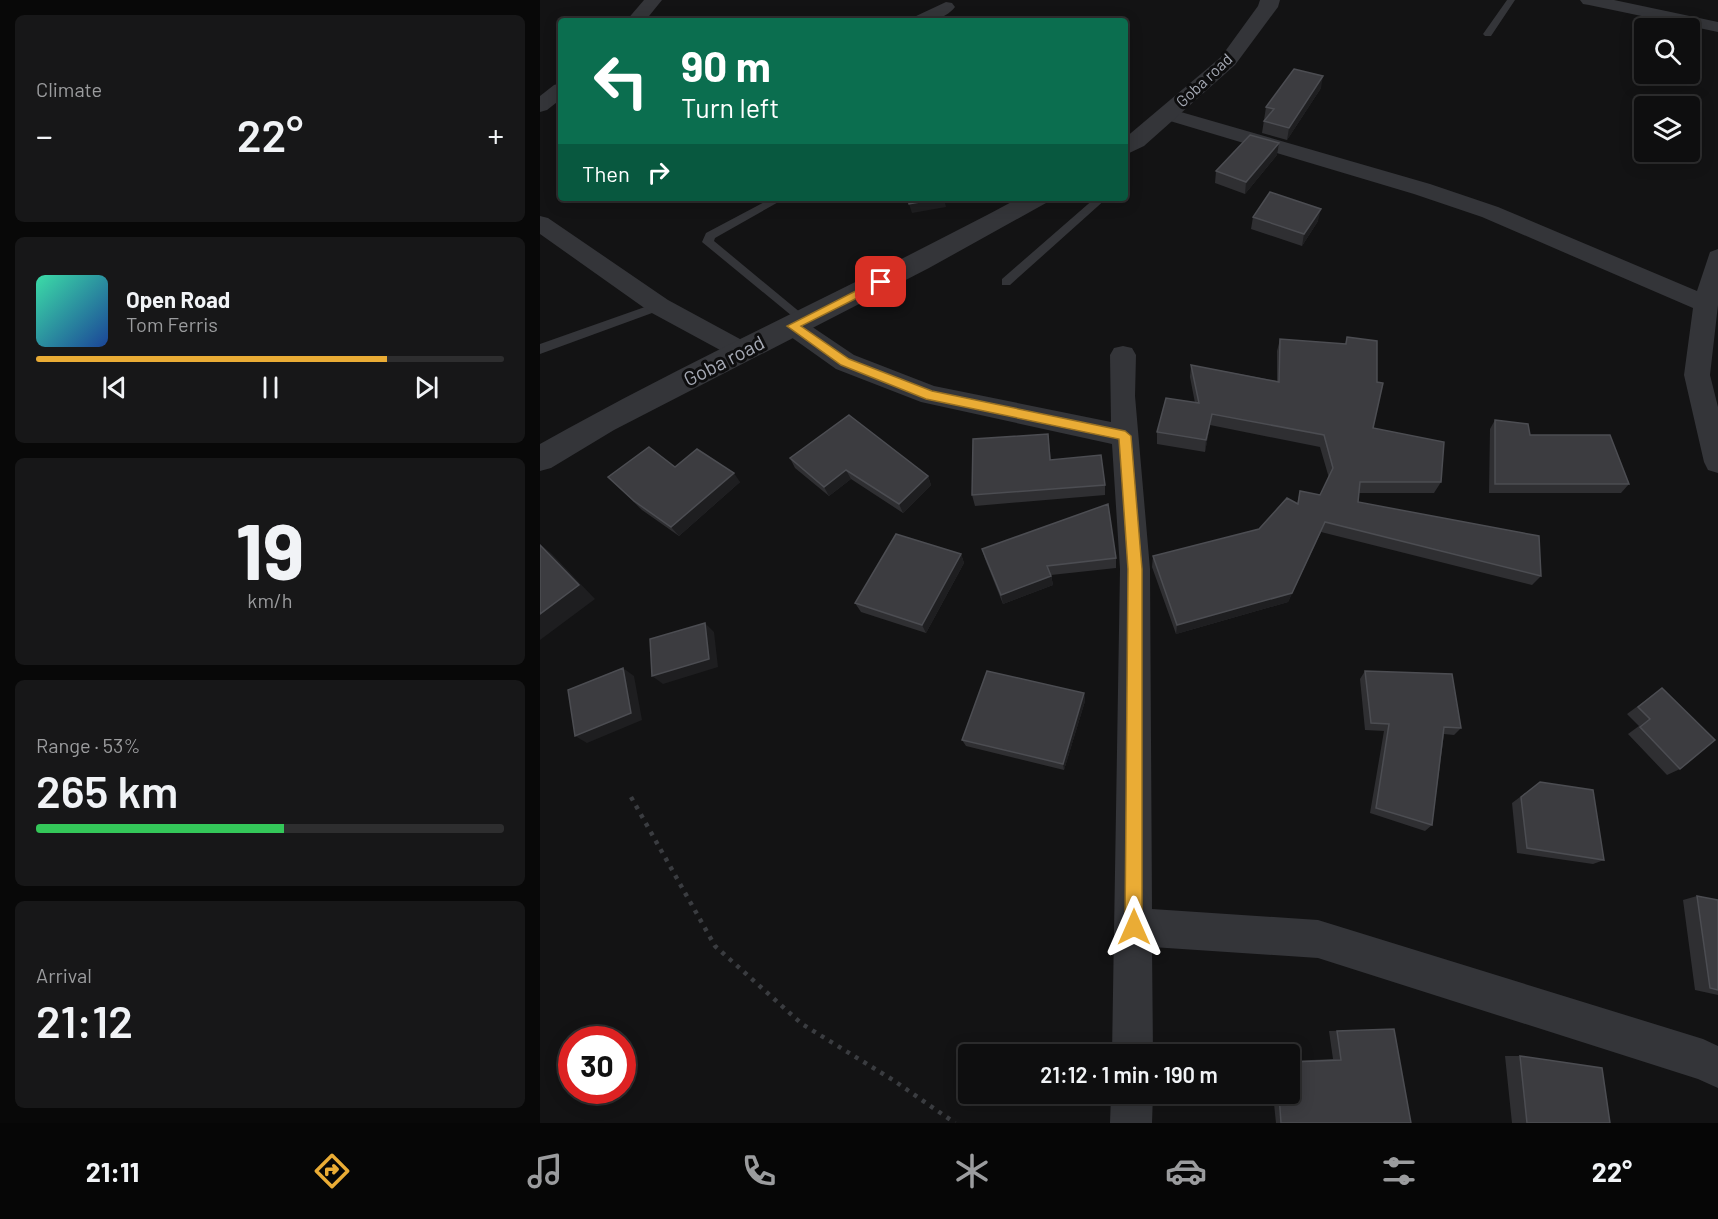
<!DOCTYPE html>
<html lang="en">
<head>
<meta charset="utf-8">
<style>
  body { margin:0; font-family:Barlow,sans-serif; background:#171718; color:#f1f3f6; height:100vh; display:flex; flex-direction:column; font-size:22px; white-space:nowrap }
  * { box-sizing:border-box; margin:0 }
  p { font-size:20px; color:#9b9c9e }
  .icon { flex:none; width:33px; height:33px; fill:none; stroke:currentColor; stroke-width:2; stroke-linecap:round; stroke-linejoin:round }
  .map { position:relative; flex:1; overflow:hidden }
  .side { display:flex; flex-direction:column; gap:15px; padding:15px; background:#080808; width:540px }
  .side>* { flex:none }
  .banner { position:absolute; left:18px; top:18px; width:570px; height:183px; border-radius:6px; box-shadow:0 3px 15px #0003,0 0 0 2px #2e2e2f; background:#0b6e4f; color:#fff; overflow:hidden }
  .buttons { position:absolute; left:1094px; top:18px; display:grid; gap:12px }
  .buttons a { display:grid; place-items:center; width:66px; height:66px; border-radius:6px; background:#0e0e0f; box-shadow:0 3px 15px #0003,0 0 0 2px #2e2e2f; font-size:30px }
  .speed { position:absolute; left:18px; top:1026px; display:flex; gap:12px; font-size:30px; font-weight:700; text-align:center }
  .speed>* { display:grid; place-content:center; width:78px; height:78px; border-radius:50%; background:#0e0e0f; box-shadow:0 3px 15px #0003,0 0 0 2px #2e2e2f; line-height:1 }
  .speed .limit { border:9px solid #d22; background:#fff; color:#111 }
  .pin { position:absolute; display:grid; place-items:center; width:51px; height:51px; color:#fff; margin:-26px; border-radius:12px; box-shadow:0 3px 9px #0006 }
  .me { position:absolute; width:66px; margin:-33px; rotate:0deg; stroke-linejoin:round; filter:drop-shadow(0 0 4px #0008) }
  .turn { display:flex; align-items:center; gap:21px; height:126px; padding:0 24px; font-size:27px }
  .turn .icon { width:78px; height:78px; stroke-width:2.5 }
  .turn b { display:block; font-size:42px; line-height:51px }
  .then { display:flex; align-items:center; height:57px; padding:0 24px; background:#0003; gap:12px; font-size:22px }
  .big { font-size:45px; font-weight:600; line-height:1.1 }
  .side .widget { flex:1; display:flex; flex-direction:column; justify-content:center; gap:9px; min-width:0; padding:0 21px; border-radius:9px; background:#171718 }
  .side .dial { align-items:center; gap:0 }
  .dial b { font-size:78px; line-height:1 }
  .song { display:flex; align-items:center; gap:18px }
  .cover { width:72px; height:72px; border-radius:9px; background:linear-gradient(135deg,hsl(160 70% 55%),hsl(220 70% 35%)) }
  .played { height:6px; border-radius:3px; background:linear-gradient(90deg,#eaac35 75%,#2e2e2f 75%) }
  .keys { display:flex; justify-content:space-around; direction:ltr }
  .heat { display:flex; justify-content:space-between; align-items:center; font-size:33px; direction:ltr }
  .charge { height:9px; border-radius:4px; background:linear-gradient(90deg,#34c759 53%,#2e2e2f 0) }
  .trip { position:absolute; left:418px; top:1044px; width:342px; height:60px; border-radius:6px; background:#0e0e0f; box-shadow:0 3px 15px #0003,0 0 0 2px #2e2e2f; font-weight:600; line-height:60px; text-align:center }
  .tab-bar { display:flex; height:96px; justify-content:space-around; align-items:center; background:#060606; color:#9b9c9e }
  .tab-bar .icon { width:42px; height:42px }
  .tab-bar .selected { color:#eaac35 }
  .tab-bar b { font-size:27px; color:#f1f3f6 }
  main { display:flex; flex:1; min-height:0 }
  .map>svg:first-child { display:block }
</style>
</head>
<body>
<main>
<section class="side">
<div class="widget"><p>Climate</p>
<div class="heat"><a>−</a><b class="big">22°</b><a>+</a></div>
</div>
<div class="widget">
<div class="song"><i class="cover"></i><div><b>Open Road</b><p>Tom Ferris</p></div></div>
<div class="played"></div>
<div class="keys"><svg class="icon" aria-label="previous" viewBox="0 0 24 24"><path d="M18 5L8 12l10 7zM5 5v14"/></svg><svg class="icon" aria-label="pause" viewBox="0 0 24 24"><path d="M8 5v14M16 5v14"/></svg><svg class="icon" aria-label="next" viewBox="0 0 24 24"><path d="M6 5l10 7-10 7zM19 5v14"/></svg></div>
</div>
<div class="widget dial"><b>19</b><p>km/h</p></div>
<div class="widget"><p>Range · 53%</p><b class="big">265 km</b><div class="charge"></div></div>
<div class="widget"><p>Arrival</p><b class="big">21:12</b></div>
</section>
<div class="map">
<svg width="1178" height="1123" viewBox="0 0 1178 1123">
  <rect width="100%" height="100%" fill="#131314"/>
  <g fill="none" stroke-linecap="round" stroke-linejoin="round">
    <path stroke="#3a3c40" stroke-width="4.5" stroke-dasharray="4 6" stroke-linecap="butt" d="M91,797L175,946L262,1024L353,1080L415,1123"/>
    <path fill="#343539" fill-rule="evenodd" d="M967,0H975L951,36H945L943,34Z
      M232,198L242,200L175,238L174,241L267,318L269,321L267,324L263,325L162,242L166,233Z
      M555,198H567L470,285H462V279Z
      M119,302L123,303V309L0,354V344Z"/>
    <path fill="#343539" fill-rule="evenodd" d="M104,0H122L105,21H86Z
      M1040,0H1074L1178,22V32L1049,5L1043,4Z
      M406,2L412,3L415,7C404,21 387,21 371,21L374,17Z
      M21,83V99L7,110L0,112V96L14,85Z
      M627,108L890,184L958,207L1157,291L1170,252L1178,249V305L1170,375L1178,407V473L1168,470L1164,462L1144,375L1153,308L942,217L874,194L620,118L617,114L620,110Z
      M0,216L8,218L128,300L211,345L215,351L211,357L202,360L193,357L110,312L0,234Z
      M253,317L262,320L314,355L394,386L571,422L570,355L574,348L583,346L592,348L596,355L595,396L610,569L612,909L778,920L1163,1039L1178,1046V1088L1158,1079L778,958L612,947L613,1054H572L580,569L572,444L381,402L296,369L244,332L241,326L244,320Z
      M571,1094H613L612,1123H570Z"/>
    <path fill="#343539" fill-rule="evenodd" d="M720,0H740L738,7L695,65L604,146L585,155V138L681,57L718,6Z
      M479,198H509L506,203L389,268L74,430L11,468L0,471V444C156,356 321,283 479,198Z"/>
  </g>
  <path fill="#2f2f32" d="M781,88L747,140L722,133L726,107Z
    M737,155L705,194L675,183L676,171Z
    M713,217L778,221L762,246L711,229Z
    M807,337L833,428L901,482L894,493H819L818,502L1001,576L992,585L781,532L748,602L636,634L612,567L613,556L719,529L757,504L760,491L780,495L789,478L780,447L670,425L665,452L617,444V432L655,403L650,377L651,365L737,381V351L740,339L805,344Z
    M955,420L1089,484L1081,493H949L950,429Z
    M508,434L511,460L565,485V495L435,506L432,495Z
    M250,458L388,476L391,485L363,513L311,479L289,496L255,468Z
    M135,467L200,482L139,536L102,510L68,477Z
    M442,549L576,558V568L511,575L513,585L463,604L445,559Z
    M421,554L424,563L386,633L321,612L315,603Z
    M825,671L921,728L914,735L904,734L892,825L885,831L830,813L844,731L825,730L820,679Z
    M1122,688L1140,769L1127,775L1088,734L1099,726L1087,714Z
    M544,693L545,701L524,770L426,746L422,740Z
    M1000,782L1064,860L1053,864L977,853L972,803Z
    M1157,896L1178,900V995L1155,990L1143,900Z
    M854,1029L871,1123H736L733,1094H750V1061L793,1059L789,1031Z
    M965,1056H980L1070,1123H972Z"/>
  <path fill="#1e1e20" d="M783,76L781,88L747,140L749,128Z
    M739,143L737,155L705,194L706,182Z
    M404,198L406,207L372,213L369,204Z
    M781,209L778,221L762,246L764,234Z
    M672,414L670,425L665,452L666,440Z
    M306,470L311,479L289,496L284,487Z
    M194,473L200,482L139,536L131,527Z
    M388,476L391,485L363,513L359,504Z
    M785,522L781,532L748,602L636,634L637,625Z
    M0,544L12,554L55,599L0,640Z
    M421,554L424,563L386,633L382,625Z
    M511,576L513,585L463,604L461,595Z
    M165,623L174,632L178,667L123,684L112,676Z
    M83,668L94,676L102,720L47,743L35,736Z
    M544,693L545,701L524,770L523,764Z"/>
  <path fill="#3c3c40" stroke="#4c4d52" stroke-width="1.5" d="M754,69L783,76L749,128L724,121L734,109L726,107Z
    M710,135L739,143L706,182L676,171Z
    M730,192L781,209L764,234L713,217Z
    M368,198H402L369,204Z
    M807,337L837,341V382L843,383L833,428L904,442L901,482H820L818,502L999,536L1001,576L785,522L752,593L637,625L613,556L719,529L747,498L758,504L760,491L780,495L793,468L784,435L672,414L666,440L617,432L626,398L659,403L651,365L739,382L740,339L806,344Z
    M309,415L388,476L359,504L306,470L284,487L250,458Z
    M955,420L988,424L990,435H1070L1089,484H955Z
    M508,434L510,460L561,455L565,485L432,495L433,439Z
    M109,447L135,467L157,449L194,473L131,527L94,501L68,477Z
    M568,504L576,558L507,566L511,576L461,595L442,549Z
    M356,534L421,554L382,625L315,603Z
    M0,545L39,585L0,614Z
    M165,623L169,659L112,676L110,639Z
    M83,668L91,713L35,736L28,690Z
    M447,671L544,693L523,764L422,740Z
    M825,671L912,674L921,728L904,727L892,825L836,808L849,724L831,723Z
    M1122,688L1175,740L1140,769L1100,727L1110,719L1098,707Z
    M1000,782L1053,790L1064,860L987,848L981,797Z
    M1157,896L1178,900V990L1170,988Z
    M854,1029L871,1123H741L739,1094H750V1062L801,1060L797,1031Z
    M980,1056L1062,1068L1070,1123H987Z"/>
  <path fill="#eaac35" stroke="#987022" stroke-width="1.5" d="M341,278L345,279V284L261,326L309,359L392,391L585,431L591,436L602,569V927L600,933L594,936L587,933L585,927L588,569L579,439L386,399L301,365L247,326Z"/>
  <g text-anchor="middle" stroke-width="6" stroke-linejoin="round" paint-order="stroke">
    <g font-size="16" fill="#a5a9b4" stroke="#0e0e0f">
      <text transform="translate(664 80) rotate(-43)" y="6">Goba road</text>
    </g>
    <g font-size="20" fill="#a5a9b4" stroke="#0e0e0f">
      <text transform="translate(184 361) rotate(-27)" y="7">Goba road</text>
    </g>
  </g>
</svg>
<div class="buttons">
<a><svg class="icon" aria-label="search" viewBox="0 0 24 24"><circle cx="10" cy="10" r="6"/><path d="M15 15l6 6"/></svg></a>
<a><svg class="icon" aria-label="layers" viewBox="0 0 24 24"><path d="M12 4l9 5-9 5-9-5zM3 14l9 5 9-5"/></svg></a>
</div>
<div class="speed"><div class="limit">30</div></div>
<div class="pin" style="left:341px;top:282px;background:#d93025"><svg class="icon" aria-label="arrive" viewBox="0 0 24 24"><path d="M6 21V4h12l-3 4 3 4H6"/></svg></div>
<svg class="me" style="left:594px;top:927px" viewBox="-20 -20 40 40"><path d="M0-17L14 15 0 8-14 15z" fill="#eaac35" stroke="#fff" stroke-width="4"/></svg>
<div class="trip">21:12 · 1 min · 190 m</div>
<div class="banner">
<div class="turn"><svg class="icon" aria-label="left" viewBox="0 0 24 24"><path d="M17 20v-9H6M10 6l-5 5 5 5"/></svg><div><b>90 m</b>Turn left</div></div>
<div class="then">Then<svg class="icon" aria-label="right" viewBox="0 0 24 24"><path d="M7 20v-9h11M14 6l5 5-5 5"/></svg></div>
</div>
</div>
</main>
<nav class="tab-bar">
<b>21:11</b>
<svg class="icon selected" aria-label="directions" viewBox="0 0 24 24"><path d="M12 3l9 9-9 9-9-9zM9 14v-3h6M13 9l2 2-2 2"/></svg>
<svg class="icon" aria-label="music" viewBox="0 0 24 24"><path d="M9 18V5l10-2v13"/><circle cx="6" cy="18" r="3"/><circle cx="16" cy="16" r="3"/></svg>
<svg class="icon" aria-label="phone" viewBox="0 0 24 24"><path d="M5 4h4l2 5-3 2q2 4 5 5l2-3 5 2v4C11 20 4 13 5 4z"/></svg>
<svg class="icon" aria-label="climate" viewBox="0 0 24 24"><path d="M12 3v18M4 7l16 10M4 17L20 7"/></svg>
<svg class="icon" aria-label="car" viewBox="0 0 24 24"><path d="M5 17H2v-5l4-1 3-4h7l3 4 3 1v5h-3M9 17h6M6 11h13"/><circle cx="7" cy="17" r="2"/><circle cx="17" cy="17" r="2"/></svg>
<svg class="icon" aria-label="filters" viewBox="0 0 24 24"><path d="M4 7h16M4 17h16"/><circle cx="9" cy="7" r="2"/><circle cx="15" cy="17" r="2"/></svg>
<b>22°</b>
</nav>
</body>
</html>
